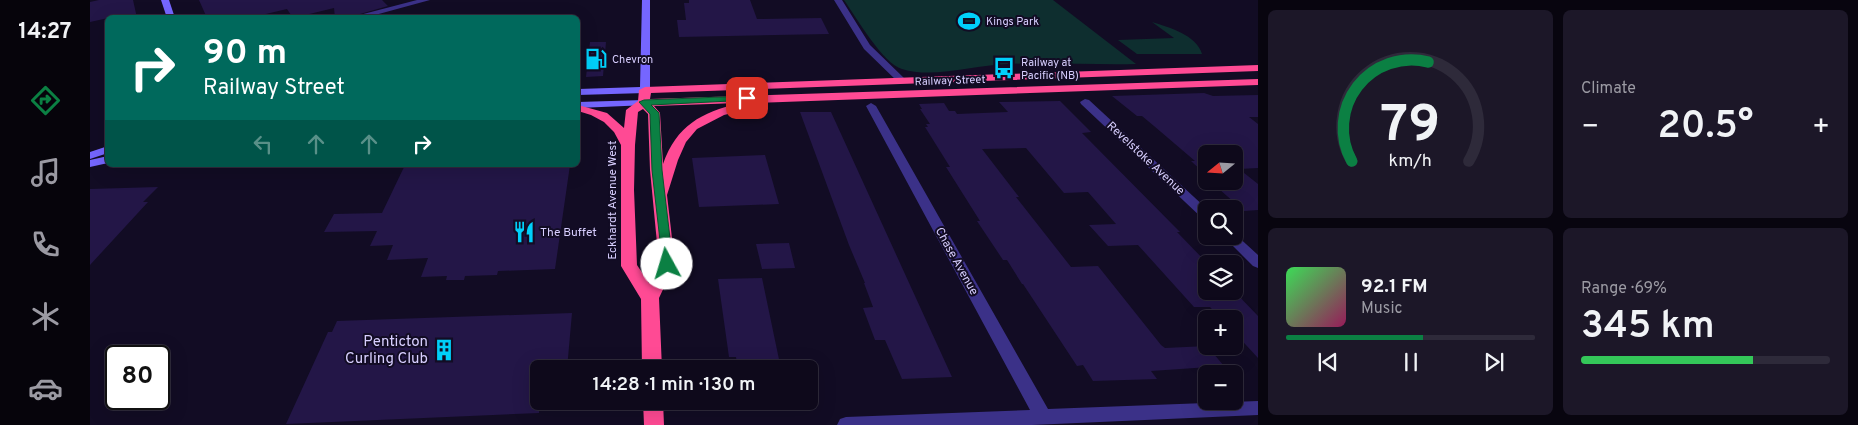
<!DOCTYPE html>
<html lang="en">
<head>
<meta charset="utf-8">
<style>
  body { margin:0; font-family:Overpass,sans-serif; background:#1c1728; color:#f1f3f6; height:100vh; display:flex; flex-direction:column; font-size:19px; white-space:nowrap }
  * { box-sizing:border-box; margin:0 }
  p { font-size:16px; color:#9b9aa3 }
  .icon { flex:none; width:28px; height:28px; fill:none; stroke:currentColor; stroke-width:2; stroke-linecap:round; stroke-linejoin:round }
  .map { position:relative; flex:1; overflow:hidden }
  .panel { display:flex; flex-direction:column; gap:10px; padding:10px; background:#08050f; width:600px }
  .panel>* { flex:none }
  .top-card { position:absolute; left:15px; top:15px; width:475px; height:152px; border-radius:8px; box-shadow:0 5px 20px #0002,0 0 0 1px #2e2a3a; background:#00695c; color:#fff; overflow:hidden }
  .needle { width:32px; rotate:252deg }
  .fabs { position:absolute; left:1108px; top:145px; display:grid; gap:10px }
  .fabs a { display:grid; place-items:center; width:45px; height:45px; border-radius:8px; background:#0e091b; box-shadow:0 5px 20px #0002,0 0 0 1px #2e2a3a; font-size:25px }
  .speed { position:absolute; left:15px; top:345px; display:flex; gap:10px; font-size:25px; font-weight:700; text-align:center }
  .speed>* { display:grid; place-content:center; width:65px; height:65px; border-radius:50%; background:#0e091b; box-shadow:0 5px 20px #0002,0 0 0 1px #2e2a3a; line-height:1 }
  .speed .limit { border:2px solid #111; border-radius:8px; background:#fff; color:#111 }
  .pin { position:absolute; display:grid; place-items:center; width:42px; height:42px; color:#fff; margin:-21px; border-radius:10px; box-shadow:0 2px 8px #0006 }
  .me { position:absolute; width:55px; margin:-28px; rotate:354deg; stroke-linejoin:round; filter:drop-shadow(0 0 4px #0008) }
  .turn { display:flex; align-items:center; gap:18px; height:105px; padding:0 15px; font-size:22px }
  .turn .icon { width:65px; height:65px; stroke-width:2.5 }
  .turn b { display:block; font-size:35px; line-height:42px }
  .lanes { display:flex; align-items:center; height:48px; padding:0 15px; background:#0003; justify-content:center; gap:25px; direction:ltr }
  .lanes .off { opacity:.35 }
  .big { font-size:38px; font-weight:600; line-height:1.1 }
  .panel .card { flex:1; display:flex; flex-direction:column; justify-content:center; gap:8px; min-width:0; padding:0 18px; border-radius:8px; background:#1c1728 }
  .panel .dial { align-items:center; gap:0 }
  .dial svg { height:130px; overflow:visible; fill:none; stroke:#2e2a3a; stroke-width:7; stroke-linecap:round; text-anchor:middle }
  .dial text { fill:#f1f3f6; stroke:none }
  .song { display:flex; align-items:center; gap:15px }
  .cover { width:60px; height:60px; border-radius:8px; background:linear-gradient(135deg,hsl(130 70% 55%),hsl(330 70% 35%)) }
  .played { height:5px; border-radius:2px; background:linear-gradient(90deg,#0b8043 55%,#2e2a3a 55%) }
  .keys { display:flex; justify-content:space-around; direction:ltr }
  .heat { display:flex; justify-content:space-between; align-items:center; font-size:28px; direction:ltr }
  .charge { height:8px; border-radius:4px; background:linear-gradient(90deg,#34c759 69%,#2e2a3a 0) }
  .panel .tiles { flex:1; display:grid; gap:10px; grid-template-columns:repeat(2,1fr) }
  .trip { position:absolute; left:440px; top:360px; width:288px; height:50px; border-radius:8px; background:#0e091b; box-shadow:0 5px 20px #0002,0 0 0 1px #2e2a3a; font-weight:600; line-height:50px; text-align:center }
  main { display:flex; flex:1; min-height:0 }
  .tab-bar { display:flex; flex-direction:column; width:90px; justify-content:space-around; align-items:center; background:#06040b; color:#9b9aa3 }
  .tab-bar .icon { width:35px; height:35px }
  .tab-bar .selected { color:#0b8043 }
  .tab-bar b { font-size:22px; color:#f1f3f6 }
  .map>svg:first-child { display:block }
</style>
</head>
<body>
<main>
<nav class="tab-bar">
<b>14:27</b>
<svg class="icon selected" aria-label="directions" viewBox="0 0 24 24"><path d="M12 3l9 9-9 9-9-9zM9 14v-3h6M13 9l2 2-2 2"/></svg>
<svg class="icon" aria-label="music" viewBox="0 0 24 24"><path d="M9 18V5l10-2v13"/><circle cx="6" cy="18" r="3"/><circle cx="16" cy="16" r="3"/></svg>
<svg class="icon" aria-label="phone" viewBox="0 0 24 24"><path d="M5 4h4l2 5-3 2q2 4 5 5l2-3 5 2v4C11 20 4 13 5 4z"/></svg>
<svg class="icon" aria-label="climate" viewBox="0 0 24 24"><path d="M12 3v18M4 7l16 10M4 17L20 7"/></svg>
<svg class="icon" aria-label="car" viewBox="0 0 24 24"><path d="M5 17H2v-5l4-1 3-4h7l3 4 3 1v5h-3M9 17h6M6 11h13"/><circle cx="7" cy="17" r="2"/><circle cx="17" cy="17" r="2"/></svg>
</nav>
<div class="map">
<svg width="1168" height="425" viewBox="0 0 1168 425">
  <rect width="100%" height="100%" fill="#120c24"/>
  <path fill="#0e2e2f" d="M754,0H963L1046,64C1003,65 960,62 917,64C884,65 843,79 812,69C793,64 766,17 754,0Z
    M1062,22C1078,27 1107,35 1112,54H1047L1028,40L1084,38Z"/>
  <path fill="#231647" d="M9,0H43L47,18H18L0,22V2Z
    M109,0H292L298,6L256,18H245L244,8L203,18L197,9L159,18H117Z
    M599,0H660L667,19L731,18L739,34L589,37L587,20H596L594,3H599Z
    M500,42H516L513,76L496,77Z
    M1114,93L1123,96L1168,95V117H1159L1168,124V168L1149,169L1168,184V210L1154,211L1120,181H1144V154H1116V175L1101,161H1105L1064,126L1052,116H1047L1022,96Z
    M970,101L1001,132L992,133L1090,232H1087L1118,264L1116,291H1144L1168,316V358L1144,332V319H1131L1120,307H1104L1048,245L1018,246L999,225L1026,224L998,192L974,193L936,148L892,149L929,197H926L981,267L1008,266L1071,345L1075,348L1117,346L1134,366L1061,371L1067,379L1003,381L993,365L987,366L933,284H932L917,260H913L887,221H890L856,167H860L835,127H838L836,124H840L830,109H832L829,104L854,103L859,111H865L867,114L918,112L909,102Z
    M710,112H741L862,377L812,379L795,340H785L773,308L783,307L774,283H775L759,245Z
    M675,155L689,204L609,207L602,158Z
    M315,165H480L465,269L408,271L407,275L375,276L374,280H356L357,276L331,277L338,258L297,260L303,245L280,246L287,231L234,232L244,214L292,213Z
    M68,187L53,202H58L0,265V189Z
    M699,243L705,268L672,269L666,244Z
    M672,278L691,369H648L646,357H639L628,279Z
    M482,313L477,369H449V413L196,424L238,332H242L247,321Z"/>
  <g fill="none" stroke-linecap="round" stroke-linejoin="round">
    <path fill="#3b3188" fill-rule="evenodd" d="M327,0H340L274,18H258Z
      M744,0H752L780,45L815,79V83H809L774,49Z
      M995,99L999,100L1117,209L1116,219L1112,218L991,104L990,102Z
      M781,103L786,106L958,409L1168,401V415L942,425H747L750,419L756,417L940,410L776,106Z
      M1144,233L1168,255V268L1163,266L1133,236H1144Z"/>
    <path fill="#7566ff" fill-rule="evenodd" d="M71,0H79L85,18H77Z
      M552,0H560V90L555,93L488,95V89L550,87Z
      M554,100L559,103L558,105L488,108V102Z
      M18,146V153L0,159V152Z
      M18,156V163L0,167V160Z"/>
    <path fill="#ff4a94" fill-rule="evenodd" d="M1168,65V71L561,93L560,99L1168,79V85L662,103L664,105L662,108L634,115L607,129L596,142L588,160L577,195L585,264L569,298L572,369H552L551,299L531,266V145L524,132L514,122L501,115L488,111V105L517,113L534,128L536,110L548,101L549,90L555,87ZM649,103C611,113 587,125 573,164L570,113L564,106ZM553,109L558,114L560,170L569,264L559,283L547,265L544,190L545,145L548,112Z
      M553,401H573L574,425H554Z"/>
  </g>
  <path fill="#0b8043" stroke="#07532c" d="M657,96L661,98L660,100L561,105L569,113L572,170L583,264L577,268L573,267L562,170L560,114L549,102L554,100Z"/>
  <defs>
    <g id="stadium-bare" transform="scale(1.725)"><path d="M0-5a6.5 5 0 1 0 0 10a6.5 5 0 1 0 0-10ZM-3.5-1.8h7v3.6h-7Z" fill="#00cffa" stroke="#120c24" stroke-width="2.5" paint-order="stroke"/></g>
    <g id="fuel-bare" transform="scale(1.725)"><path d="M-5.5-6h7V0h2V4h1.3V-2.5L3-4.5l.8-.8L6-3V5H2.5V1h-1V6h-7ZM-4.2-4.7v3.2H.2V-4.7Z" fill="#00cffa" stroke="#120c24" stroke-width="2.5" paint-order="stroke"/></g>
    <g id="bus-bare" transform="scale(1.725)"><path d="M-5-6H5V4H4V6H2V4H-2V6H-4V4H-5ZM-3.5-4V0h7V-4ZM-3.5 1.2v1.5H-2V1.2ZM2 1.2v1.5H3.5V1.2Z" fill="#00cffa" stroke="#120c24" stroke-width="2.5" paint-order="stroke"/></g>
    <g id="restaurant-bare" transform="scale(1.725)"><path d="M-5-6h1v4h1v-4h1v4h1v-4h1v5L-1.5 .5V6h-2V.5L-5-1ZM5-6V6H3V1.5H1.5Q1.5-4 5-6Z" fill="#00cffa" stroke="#120c24" stroke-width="2.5" paint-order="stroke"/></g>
    <g id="building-bare" transform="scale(1.725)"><path d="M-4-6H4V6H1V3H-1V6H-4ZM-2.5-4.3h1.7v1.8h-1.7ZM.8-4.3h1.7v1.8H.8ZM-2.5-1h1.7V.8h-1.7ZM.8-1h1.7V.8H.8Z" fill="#00cffa" stroke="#120c24" stroke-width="2.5" paint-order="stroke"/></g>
  </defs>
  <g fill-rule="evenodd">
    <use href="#stadium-bare" x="879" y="21"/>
    <use href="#fuel-bare" x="506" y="59"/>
    <use href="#bus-bare" x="914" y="68"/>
    <use href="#restaurant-bare" x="434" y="232"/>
    <use href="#building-bare" x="354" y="350"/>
  </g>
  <g text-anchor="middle" stroke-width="4" stroke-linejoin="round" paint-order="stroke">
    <g font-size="11" fill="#d8cfff" stroke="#120c24" text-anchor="start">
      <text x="896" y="25">Kings Park</text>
      <text x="522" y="63">Chevron</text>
      <text x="931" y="66">Railway at<tspan x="931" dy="13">Pacific (NB)</tspan></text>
    </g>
    <g font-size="11" fill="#d8cfff" stroke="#120c24">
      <text transform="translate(860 80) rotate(-2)" y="4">Railway Street</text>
    </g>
    <g font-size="12" fill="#d8cfff" stroke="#120c24">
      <text transform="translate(1056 158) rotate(43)" y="4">Revelstoke Avenue</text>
      <text transform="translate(522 200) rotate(-90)" y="4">Eckhardt Avenue West</text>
      <text transform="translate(867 261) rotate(61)" y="4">Chase Avenue</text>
    </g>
    <g font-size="12" fill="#d8cfff" stroke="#120c24" text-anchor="start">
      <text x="450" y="236">The Buffet</text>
    </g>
    <g font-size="15" fill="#d8cfff" stroke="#120c24" text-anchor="end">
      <text x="338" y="346">Penticton<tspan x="338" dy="17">Curling Club</tspan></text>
    </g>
  </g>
</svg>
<div class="fabs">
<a><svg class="needle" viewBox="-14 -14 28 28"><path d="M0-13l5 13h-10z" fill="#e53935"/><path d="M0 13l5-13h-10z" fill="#9b9aa3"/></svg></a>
<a><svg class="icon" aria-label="search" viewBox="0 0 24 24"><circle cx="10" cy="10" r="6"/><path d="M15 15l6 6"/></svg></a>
<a><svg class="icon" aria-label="layers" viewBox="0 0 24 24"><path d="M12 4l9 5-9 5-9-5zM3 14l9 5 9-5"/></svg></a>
<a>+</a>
<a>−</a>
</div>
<div class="speed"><div class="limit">80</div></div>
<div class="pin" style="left:657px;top:98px;background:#d93025"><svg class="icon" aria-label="arrive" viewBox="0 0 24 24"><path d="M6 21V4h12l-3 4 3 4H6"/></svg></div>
<svg class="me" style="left:577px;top:264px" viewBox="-20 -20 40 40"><circle r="19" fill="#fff"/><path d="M0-13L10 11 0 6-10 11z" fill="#0b8043"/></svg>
<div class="trip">14:28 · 1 min · 130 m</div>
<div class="top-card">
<div class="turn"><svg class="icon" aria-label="right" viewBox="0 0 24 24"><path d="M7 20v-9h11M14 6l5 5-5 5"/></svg><div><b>90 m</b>Railway Street</div></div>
<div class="lanes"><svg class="icon off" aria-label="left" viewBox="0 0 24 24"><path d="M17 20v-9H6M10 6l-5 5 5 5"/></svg><svg class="icon off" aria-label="ahead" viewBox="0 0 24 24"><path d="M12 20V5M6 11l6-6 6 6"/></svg><svg class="icon off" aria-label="ahead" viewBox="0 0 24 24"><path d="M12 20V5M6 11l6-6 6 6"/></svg><svg class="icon" aria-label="right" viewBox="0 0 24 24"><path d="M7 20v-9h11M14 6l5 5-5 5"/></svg></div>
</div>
</div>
<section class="panel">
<div class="tiles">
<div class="card dial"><svg viewBox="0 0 100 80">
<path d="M14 69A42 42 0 1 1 86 69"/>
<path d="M14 69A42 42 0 0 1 61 8" stroke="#0b8043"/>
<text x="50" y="56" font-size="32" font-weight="700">79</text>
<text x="50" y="72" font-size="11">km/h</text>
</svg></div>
<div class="card"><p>Climate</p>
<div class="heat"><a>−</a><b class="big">20.5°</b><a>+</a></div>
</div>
<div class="card">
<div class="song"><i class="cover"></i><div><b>92.1 FM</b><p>Music</p></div></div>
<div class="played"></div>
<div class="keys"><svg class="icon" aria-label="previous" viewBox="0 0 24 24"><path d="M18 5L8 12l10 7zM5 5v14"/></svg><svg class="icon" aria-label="pause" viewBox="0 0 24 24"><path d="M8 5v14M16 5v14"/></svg><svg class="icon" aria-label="next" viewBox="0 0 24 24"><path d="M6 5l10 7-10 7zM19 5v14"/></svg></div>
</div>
<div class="card"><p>Range · 69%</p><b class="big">345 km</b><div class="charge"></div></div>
</div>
</section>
</main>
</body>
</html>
